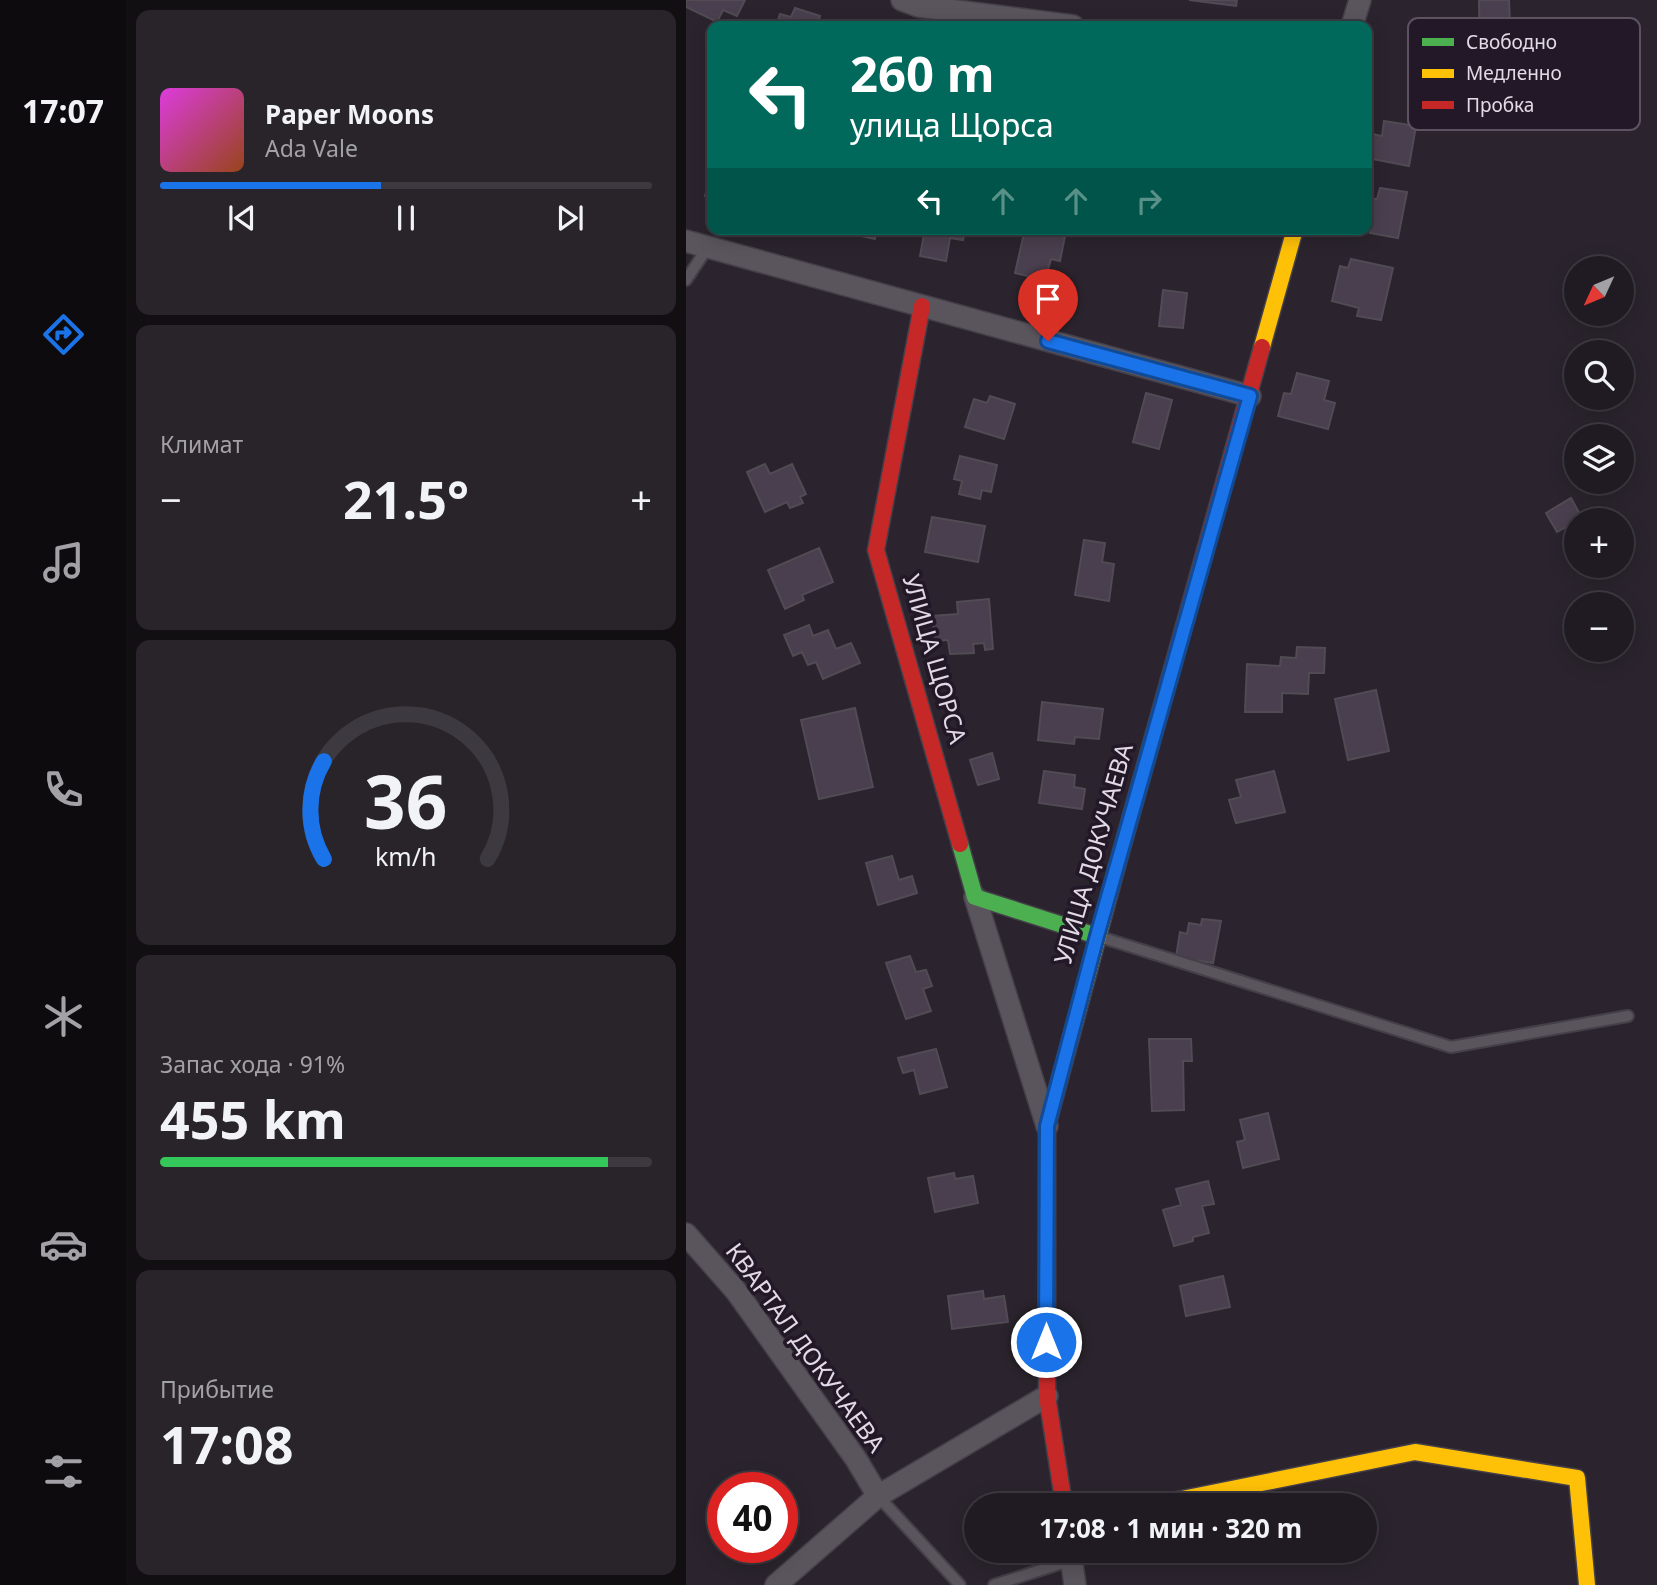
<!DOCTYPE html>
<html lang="ru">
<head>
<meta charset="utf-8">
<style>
  body { margin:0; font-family:"Noto Sans",sans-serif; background:#28242a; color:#f1f3f6; height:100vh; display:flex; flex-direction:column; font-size:26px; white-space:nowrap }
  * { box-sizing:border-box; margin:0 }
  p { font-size:23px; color:#a2a1a5 }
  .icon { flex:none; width:38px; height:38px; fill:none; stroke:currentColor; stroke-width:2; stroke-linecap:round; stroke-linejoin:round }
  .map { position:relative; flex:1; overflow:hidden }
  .details { display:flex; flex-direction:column; gap:10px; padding:10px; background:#120f13; width:560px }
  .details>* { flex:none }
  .guide { position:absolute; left:21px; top:21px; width:665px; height:214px; border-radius:14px; box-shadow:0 4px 18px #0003,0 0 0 2px #3d3940; background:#00695c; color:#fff; overflow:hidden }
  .needle { width:46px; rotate:226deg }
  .buttons { position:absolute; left:878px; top:256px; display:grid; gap:14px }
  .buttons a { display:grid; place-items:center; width:70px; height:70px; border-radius:50%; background:#201b22; box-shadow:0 4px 18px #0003,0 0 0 2px #3d3940; font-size:35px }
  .speed { position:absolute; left:21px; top:1472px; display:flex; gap:14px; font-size:35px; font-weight:700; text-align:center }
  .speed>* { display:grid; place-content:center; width:91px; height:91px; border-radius:50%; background:#201b22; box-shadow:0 4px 18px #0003,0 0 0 2px #3d3940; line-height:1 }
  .speed .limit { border:10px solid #d22; background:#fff; color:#111 }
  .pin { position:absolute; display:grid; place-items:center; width:60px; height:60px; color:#fff; margin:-72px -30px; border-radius:50% 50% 50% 0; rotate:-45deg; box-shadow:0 0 7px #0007 }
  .pin .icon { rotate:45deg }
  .me { position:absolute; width:77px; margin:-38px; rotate:0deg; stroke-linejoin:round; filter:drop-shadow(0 0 5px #0008) }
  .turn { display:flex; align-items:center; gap:24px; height:147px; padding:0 28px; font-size:32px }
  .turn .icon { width:91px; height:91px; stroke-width:2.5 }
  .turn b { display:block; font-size:49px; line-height:60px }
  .lanes { display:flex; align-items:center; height:66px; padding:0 28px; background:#0003; justify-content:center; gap:35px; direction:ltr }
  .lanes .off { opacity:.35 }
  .big { font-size:52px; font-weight:700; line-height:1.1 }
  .details .tile { flex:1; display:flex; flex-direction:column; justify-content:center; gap:10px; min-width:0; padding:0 24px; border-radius:14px; background:#28242a }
  .details .dial { align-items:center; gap:0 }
  .dial svg { height:182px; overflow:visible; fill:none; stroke:#3d3940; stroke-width:7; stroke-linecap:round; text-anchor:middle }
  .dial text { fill:#f1f3f6; stroke:none }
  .song { display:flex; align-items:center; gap:21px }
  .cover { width:84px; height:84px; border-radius:10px; background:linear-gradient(135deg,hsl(300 70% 55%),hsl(20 70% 35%)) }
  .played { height:7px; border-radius:4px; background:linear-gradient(90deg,#1a73e8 45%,#3d3940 45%) }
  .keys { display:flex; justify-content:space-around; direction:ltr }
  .heat { display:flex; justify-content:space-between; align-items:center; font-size:38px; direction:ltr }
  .charge { height:10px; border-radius:5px; background:linear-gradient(90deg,#34c759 91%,#3d3940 0) }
  .trip { position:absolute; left:278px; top:1493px; width:413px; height:70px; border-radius:35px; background:#201b22; box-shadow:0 4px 18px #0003,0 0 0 2px #3d3940; font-weight:700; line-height:70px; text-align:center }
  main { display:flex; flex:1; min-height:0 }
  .tab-bar { display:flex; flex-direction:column; width:126px; justify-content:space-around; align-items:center; background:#0d0b0e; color:#a2a1a5 }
  .tab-bar .icon { width:49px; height:49px }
  .tab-bar .on { color:#1a73e8 }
  .tab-bar b { font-size:32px; color:#f1f3f6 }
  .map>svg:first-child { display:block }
</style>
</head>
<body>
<main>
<nav class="tab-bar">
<b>17:07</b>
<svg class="icon on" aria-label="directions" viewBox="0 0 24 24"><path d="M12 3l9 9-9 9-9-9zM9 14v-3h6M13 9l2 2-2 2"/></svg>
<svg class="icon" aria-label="music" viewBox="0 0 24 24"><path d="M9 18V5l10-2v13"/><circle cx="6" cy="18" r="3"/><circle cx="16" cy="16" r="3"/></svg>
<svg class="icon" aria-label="phone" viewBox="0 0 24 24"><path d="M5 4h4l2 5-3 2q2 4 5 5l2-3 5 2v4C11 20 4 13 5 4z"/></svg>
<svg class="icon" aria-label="climate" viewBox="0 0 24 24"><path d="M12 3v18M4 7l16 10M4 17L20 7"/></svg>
<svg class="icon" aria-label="car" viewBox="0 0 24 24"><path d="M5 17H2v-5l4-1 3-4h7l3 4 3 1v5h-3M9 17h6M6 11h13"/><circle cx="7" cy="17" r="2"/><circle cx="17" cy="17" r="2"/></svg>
<svg class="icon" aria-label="filters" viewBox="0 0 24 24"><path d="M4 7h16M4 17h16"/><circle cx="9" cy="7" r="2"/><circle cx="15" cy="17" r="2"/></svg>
</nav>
<section class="details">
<div class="tile">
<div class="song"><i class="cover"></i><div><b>Paper Moons</b><p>Ada Vale</p></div></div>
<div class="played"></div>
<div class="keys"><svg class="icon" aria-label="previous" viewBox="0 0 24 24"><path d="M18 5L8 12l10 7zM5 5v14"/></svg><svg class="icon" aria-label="pause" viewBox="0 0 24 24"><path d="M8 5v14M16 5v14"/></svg><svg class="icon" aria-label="next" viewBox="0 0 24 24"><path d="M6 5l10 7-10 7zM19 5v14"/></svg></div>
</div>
<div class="tile"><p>Климат</p>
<div class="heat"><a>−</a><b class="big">21.5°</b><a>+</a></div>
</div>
<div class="tile dial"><svg viewBox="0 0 100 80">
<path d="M14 69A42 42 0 1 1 86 69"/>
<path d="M14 69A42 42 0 0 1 14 26" stroke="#1a73e8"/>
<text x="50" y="56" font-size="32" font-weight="700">36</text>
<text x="50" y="72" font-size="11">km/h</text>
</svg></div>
<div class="tile"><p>Запас хода · 91%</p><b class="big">455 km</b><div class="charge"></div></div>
<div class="tile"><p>Прибытие</p><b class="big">17:08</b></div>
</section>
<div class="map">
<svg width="971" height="1585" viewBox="0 0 971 1585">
  <rect width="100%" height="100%" fill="#2b242e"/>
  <path fill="#4a3f4e" stroke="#514b54" stroke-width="2" d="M0,0H59L51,16L37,10L31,22L0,7Z
    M503,0H551L550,6Z
    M793,0H823L824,26L832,27L833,53L794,52Z
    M109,8L134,16L131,26H90L94,14L105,17Z
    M698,121L730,126L723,166L681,158V133L696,136Z
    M26,168V198L19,196Z
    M694,188L721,192L712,238L684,233L686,223L681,222V198L691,199Z
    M163,229H191L189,239L162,233Z
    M239,229H279L277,240L264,238L260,261L234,256Z
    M339,229L379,236L374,261L365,259L359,280L329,273Z
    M665,259L707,268L695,320L671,316L673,308L646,301L654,266L662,268Z
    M477,290L501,293L497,328L473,326Z
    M611,373L643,381L638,400L649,403L642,429L592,416L598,393L605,394Z
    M460,393L486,400L473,449L447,442Z
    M304,396L329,404L318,439L279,427L288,399L301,403Z
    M274,456L311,465L305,492L296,490L294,499L273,494L276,481L268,479Z
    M79,464L84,474L106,464L120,494L114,497L117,503L104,508L101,502L79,512L61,472Z
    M885,498L896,518L871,532L860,513Z
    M246,517L299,526L292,562L239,552Z
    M398,540L419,543L416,562L428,564L423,601L389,595Z
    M133,548L147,582L116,595L118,600L99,609L82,570Z
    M303,599L307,649L299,650L298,643L287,644L288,653L264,654L262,640L249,641L246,616L272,614L271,602Z
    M123,625L127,636L142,630L150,649L165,643L174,663L137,679L130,662L122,665L116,652L107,656L98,635Z
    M611,647L639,648L638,673H623L622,694L596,693V712H559L561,664L594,666L595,657L610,658Z
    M690,690L703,751L662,760L649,699Z
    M356,702L417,709L413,739L389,737L388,744L352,740Z
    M169,708L187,787L133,799L115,720Z
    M306,753L313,779L292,785L284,760Z
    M358,771L389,775L388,787L399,789L396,809L353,803Z
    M588,771L599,812L550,823L543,800L555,797L550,780Z
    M206,856L213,880L226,876L231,893L192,905L180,863Z
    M516,919L535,921L527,963L490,957L494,932L501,934L503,923L515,925Z
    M224,956L230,972L240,970L246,986L237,989L245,1011L220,1019L200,963Z
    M463,1039H505L506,1061H497L498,1110L466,1111Z
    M250,1049L261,1087L234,1094L228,1070L217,1073L212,1058Z
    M582,1113L593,1159L557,1168L551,1142L559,1140L554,1120Z
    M268,1173L269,1179L287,1176L292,1203L249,1212L242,1178Z
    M522,1181L528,1204L516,1206L523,1233L507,1237V1241L488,1246L477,1210L495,1205L490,1189Z
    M537,1276L544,1307L500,1316L494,1286Z
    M297,1291L298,1299L318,1296L322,1322L266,1329L262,1296Z"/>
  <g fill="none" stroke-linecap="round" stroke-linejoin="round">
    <g stroke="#443f48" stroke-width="14">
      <path id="lane" d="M0,280L22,247
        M411,936L765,1047L942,1016
        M192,1496L274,1585
        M308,1585L386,1560"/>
    </g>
    <g stroke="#443f48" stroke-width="24">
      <path id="street" d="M216,0L232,6L387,26
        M666,26L674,0
        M0,241L564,396
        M289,897L361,1126
        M0,1234L50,1291L170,1459L192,1496L361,1396
        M384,1550L389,1585
        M90,1585L192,1496"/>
    </g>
    <g stroke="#443f48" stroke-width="19">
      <path id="fast" d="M274,844L289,897L411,936"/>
    </g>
    <g stroke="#443f48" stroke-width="19">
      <path id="slow" d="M576,347L609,229
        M361,1242V1126L431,866
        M466,1505L729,1452L891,1478L901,1585"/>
    </g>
    <g stroke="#443f48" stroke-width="19">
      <path id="jam" d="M236,306L190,550L274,844
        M431,866L576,347
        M361,1242V1396L378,1505"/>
    </g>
    <use href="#lane" stroke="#5a555d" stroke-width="10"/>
    <use href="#street" stroke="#5a555d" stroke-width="21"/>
    <use href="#fast" stroke="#4caf50" stroke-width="16"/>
    <use href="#slow" stroke="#ffc107" stroke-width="16"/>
    <use href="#jam" stroke="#c62828" stroke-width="16"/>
  </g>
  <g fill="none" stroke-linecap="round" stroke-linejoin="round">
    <g stroke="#114b97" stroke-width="18">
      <path id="route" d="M360,1342L361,1126L411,936L564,396L362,341"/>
    </g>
    <use href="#route" stroke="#1a73e8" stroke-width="12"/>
  </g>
  <g text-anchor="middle" stroke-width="7" stroke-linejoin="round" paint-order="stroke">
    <g font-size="24" fill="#e2dbe6" stroke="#221827">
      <text transform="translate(248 659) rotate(74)" y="8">УЛИЦА ЩОРСА</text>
      <text transform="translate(408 854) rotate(-74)" y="8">УЛИЦА ДОКУЧАЕВА</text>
      <text transform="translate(119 1348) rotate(54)" y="8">КВАРТАЛ ДОКУЧАЕВА</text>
    </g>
  </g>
  <rect x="722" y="18" width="232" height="112" rx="10" fill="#221827" stroke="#5c5260" stroke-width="2"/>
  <rect x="736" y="38" width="32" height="8" fill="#4caf50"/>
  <rect x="736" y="69" width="32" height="9" fill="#ffc107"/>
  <rect x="736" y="101" width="32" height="8" fill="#c62828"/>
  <g font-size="19" fill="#e2dbe6">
    <text x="780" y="49">Свободно</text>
    <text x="780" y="80">Медленно</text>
    <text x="780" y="112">Пробка</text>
  </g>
</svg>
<div class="buttons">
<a><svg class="needle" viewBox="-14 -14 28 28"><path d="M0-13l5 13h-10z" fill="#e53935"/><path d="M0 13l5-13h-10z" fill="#a2a1a5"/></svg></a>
<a><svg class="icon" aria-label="search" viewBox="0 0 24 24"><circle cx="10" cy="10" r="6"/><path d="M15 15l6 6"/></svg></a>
<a><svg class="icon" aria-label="layers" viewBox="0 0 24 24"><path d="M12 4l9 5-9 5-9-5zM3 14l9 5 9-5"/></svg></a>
<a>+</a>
<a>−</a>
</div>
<div class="speed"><div class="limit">40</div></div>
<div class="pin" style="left:362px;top:341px;background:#d93025"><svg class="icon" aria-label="arrive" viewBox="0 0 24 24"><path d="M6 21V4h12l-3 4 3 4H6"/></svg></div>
<svg class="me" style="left:360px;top:1342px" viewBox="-20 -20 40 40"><circle r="17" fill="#1a73e8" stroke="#fff" stroke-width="3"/><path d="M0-11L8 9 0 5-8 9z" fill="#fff"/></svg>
<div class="trip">17:08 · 1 мин · 320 m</div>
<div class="guide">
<div class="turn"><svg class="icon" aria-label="left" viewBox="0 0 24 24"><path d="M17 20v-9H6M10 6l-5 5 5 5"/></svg><div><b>260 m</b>улица Щорса</div></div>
<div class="lanes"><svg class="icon" aria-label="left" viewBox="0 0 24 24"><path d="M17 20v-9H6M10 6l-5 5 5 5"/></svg><svg class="icon off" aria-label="ahead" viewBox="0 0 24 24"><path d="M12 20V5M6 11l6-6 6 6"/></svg><svg class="icon off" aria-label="ahead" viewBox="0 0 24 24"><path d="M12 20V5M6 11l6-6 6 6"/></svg><svg class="icon off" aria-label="right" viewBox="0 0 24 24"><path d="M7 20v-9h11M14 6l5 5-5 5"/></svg></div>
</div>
</div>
</main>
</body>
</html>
